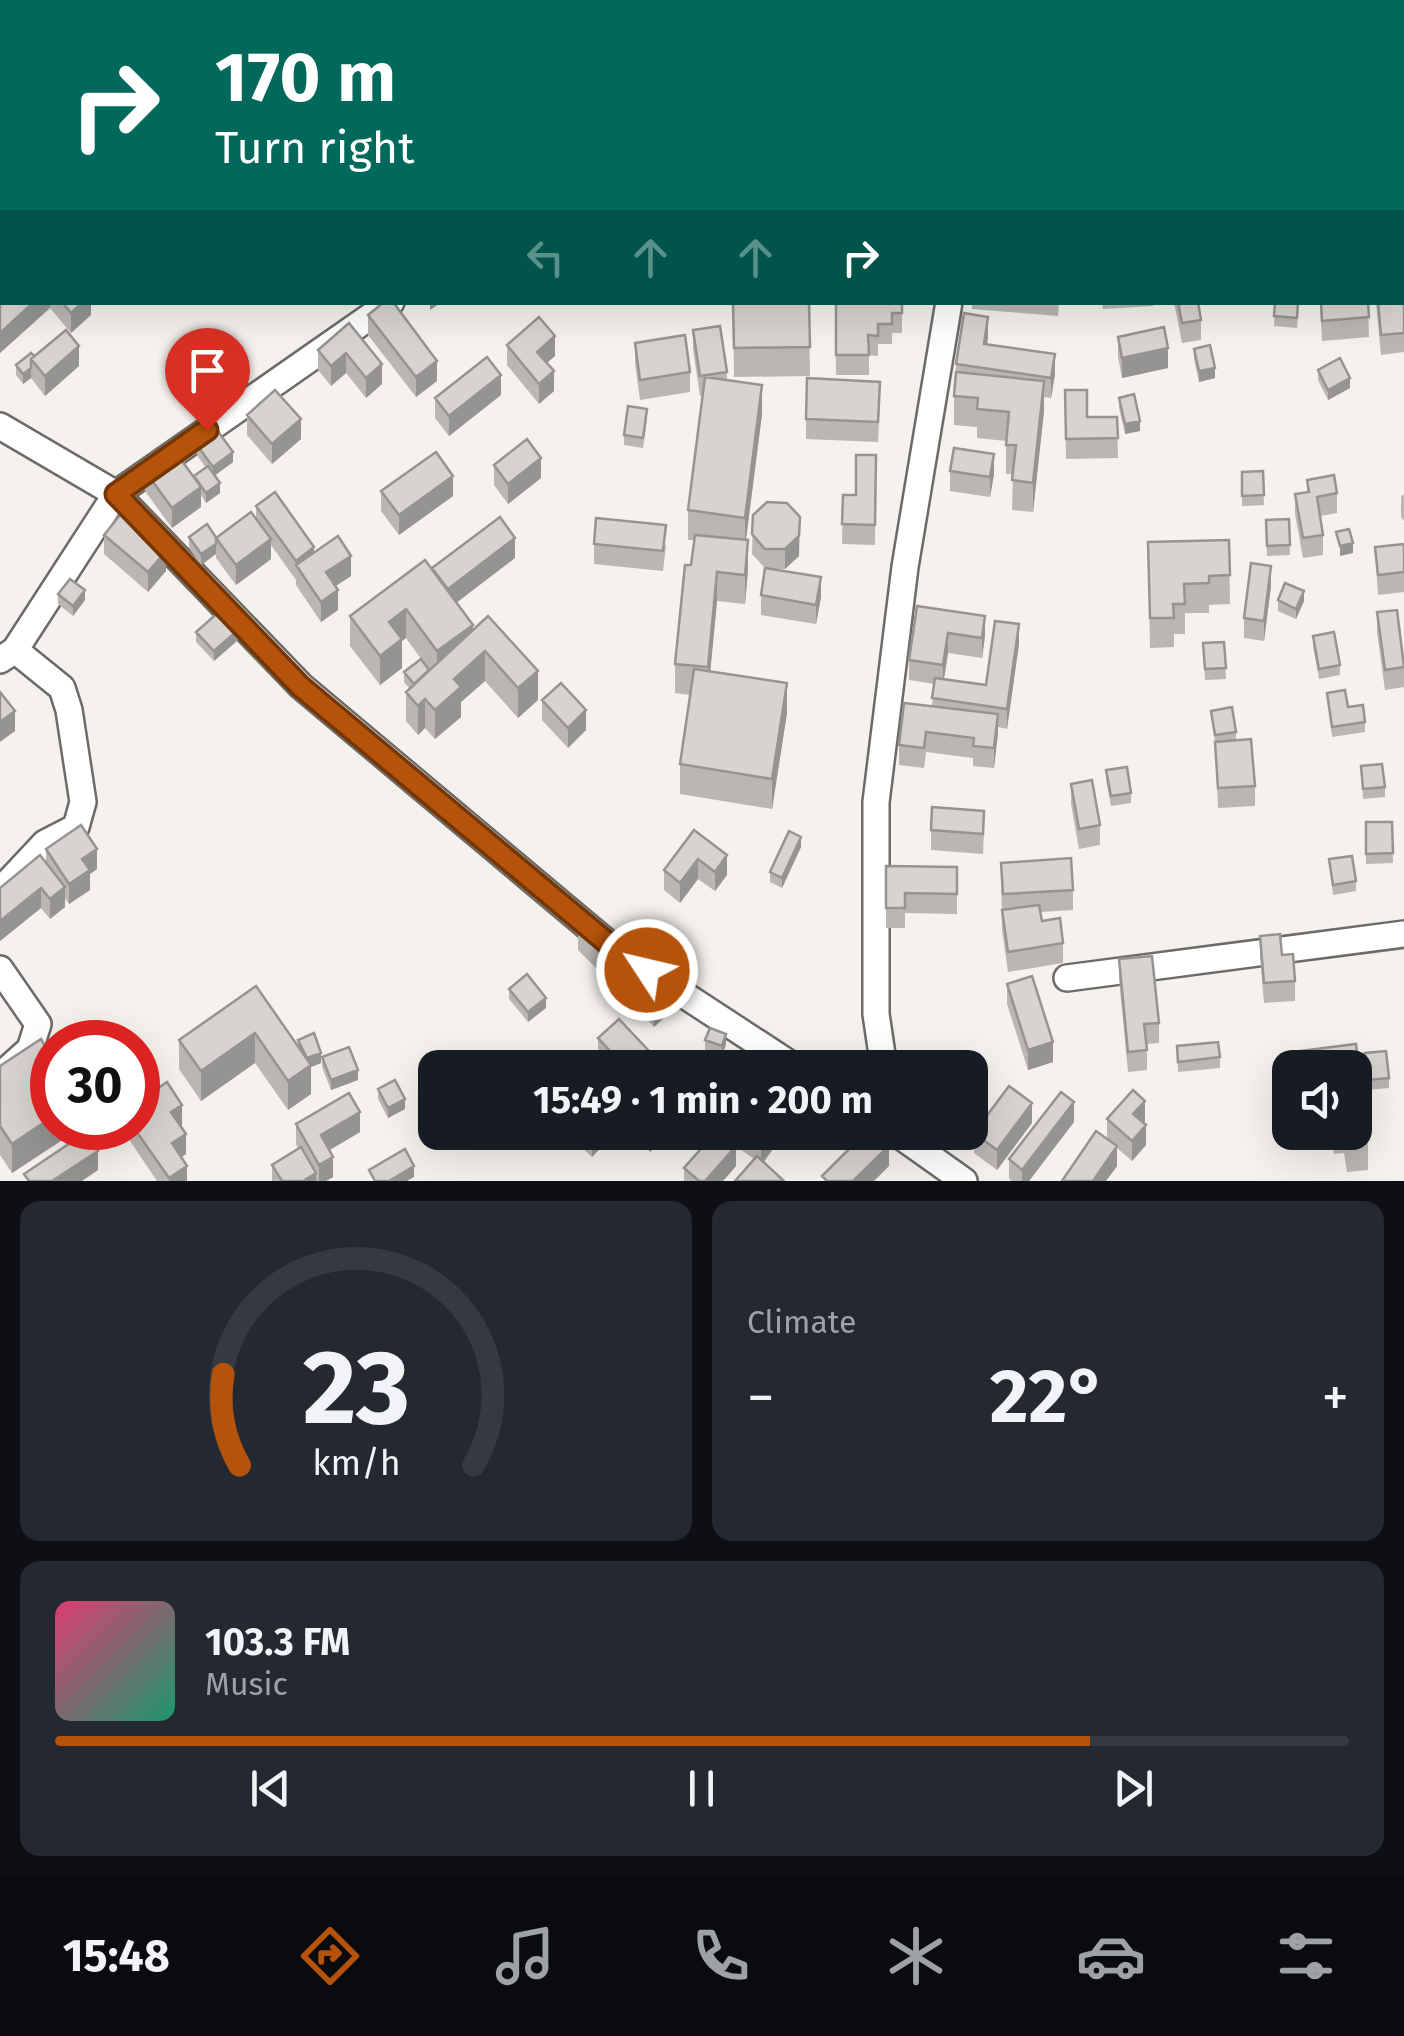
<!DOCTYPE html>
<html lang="en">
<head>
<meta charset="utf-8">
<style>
  body { margin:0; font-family:"Fira Sans",sans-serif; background:#242831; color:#f1f3f6; height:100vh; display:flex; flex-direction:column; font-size:38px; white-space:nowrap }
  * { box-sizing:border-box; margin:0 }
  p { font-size:32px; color:#9ea1a6 }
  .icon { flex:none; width:55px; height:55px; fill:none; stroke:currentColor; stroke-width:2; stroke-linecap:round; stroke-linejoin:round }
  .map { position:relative; height:1181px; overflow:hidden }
  .side { display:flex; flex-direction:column; gap:20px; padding:20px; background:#0d0f14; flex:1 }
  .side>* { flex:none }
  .guide { position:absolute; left:0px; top:0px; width:1405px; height:305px; box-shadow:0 10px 40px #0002; background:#00695c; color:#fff; overflow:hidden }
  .buttons { position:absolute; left:1272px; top:1050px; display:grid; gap:20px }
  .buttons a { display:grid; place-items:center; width:100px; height:100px; border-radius:20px; background:#171b24; box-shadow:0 10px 40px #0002; font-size:50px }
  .speed { position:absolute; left:30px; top:1020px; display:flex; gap:20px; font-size:50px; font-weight:700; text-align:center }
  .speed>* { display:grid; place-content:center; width:130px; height:130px; border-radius:50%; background:#171b24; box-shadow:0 10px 40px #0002; line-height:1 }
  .speed .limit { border:15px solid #d22; background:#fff; color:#111 }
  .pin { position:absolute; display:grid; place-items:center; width:85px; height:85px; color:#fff; margin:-102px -42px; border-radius:50% 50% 50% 0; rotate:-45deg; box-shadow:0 0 10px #0007 }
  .pin .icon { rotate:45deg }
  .me { position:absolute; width:110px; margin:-55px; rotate:305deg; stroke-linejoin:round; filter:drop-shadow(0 0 8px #0008) }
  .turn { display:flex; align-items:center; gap:35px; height:210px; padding:0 50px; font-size:45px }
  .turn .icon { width:130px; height:130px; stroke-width:2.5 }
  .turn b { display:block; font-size:70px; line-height:85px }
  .lanes { display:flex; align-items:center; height:95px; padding:0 50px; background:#0003; justify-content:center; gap:50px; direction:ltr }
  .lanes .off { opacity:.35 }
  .big { font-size:75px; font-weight:700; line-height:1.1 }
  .side .widget { flex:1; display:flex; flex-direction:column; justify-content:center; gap:15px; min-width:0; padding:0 35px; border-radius:20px; background:#242831 }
  .side .dial { align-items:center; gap:0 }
  .dial svg { height:260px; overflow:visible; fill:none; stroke:#363941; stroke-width:7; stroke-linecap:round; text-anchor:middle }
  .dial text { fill:#f1f3f6; stroke:none }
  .song { display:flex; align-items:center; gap:30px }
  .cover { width:120px; height:120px; border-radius:15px; background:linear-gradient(135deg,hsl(340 70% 55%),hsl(160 70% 35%)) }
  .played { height:10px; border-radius:5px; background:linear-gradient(90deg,#b45309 80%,#363941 80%) }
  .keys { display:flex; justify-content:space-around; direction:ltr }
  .heat { display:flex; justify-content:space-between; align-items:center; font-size:55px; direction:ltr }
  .side .tiles { flex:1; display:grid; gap:20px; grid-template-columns:1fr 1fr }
  .widget:last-child { grid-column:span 2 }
  .trip { position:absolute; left:418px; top:1050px; width:570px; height:100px; border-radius:20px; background:#171b24; box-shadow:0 10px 40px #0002; font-weight:700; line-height:100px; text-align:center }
  .tabs { display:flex; height:160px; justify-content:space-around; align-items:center; background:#090b0e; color:#9ea1a6 }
  .tabs .icon { width:70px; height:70px }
  .tabs .current { color:#b45309 }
  .tabs b { font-size:45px; color:#f1f3f6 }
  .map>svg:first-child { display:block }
</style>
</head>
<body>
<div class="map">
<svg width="1404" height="1181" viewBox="0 0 1404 1181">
  <rect width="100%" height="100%" fill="#f5f2ed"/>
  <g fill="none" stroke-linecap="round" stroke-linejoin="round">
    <g stroke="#6d6b67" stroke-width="30">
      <path id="street" d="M1002,2L1003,0
        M1402,49H1404
        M0,426L116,494L301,686L617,951L796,1068
        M0,660L15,650L116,494L391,302
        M0,891L45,843L76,827L83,802L69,710L62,688L15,650
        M0,969L38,1024L30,1049L0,1076
        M1067,978L1404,934
        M884,1068L876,1014V802L905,567L949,302
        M895,1132L964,1181"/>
    </g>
    <use href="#street" stroke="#fff" stroke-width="25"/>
  </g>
  <path fill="#b9b6b3" d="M0,0H42L44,2H2V57L0,53V16L2,15L0,10Z
    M2,57V132L0,128V59Z
    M1404,286V352L1381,355L1376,302H1402Z
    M91,302V315L71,333L50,308L0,353V303Z
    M733,302H809L810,376L734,377Z
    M835,302H902V333H892V344H878V356L869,355V375H836Z
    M972,302H1059L1058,316L972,309Z
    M1102,302H1153V306L1103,309Z
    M1174,302H1198L1201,320V340L1182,343Z
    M1275,302H1299L1297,328L1274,326Z
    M1320,302H1368L1369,337L1322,341Z
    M368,315L437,381L416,397L368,335Z
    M349,323L382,384L366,398L346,373L331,386L318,370V350Z
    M693,330L727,372V380L762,414L746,540L748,570L745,604L717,601L710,671L787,713L772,809L680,794V764L690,695L675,693V664L694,540H688V510L703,395L700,396L693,350Z
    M988,337L987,345L1055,374L1051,398L1044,397V411L1033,512L1012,510L1013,474H1006V441L977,438V427L954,425V396L956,364Z
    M1118,337L1168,368L1122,378L1118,357Z
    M635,343L690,372V392L640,400L635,363Z
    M507,345L555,356L547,363L554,391L539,404L507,365Z
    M1194,349L1215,378L1199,382L1194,359Z
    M34,356L79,366L45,396L31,378L23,384L16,375V365Z
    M1318,370L1350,388L1328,400L1318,380Z
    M1065,390L1087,417H1117L1118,458L1066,459Z
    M501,395L449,436L435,418V398Z
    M1119,398L1140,431L1125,434L1119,408Z
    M880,402L878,442L806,439V419Z
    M247,415L301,439L272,464L247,435Z
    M647,419L643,448L624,445V435Z
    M197,445L233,462L215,475L220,493L206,503L201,495V507L172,528L145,491V471L194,479L206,468L197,455Z
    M876,455L875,545L842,544L843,495H856Z
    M494,465L541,478L508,504L494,485Z
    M950,471L994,474L990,497L950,491Z
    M1263,471L1264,505L1242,506V472Z
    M1307,480L1337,493V513L1320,516L1323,535V555L1303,558L1295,514V494L1307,492Z
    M381,491L453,496L399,535L381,511Z
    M1404,494V521L1401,517V497Z
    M256,506L314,553L351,576L336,586L338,610L321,622L296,585V580L271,545V559L236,585L216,558V554L201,565L189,548V537L216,538L256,520Z
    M753,515L799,556L785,569H773L821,597L816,624L761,615V595L765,568L752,554Z
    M1289,519L1290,555L1267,556L1266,520Z
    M104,535L166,571L148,592L104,554Z
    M1229,540L1230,604L1209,605V613H1185V634H1174V647L1150,648L1148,542Z
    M594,544L666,545L663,571L594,564Z
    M1404,544V592L1378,595L1375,547Z
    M515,558L456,603L473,630L538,700L518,718L485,681L461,702V717L435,739L425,728L418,735L406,721V692L409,688L404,682V672L429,670L406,638L402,641V668L380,685L350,646V616L432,570Z
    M1271,586L1264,641L1244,638V618Z
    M58,594L85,600L73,616L58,604Z
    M1278,600L1304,601L1296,619L1278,611Z
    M917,606L985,636L982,658L948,653L944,679L986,685L1019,644L1007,729L998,727L994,768L973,766V758L926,752L924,768L899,765V745L932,706L934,684L909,680V660Z
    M1377,612L1404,661V687L1385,690L1377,632Z
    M196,632L238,640L214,661L196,642Z
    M1313,636L1340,665V675L1319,679L1313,646Z
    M1224,642L1226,679L1205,680L1203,643Z
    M1327,693L1348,707L1365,722V732L1332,737Z
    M542,700L586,730L568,748L542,720Z
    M1211,711L1236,732V740L1255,786V806L1218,808L1215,742Z
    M1361,766L1385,787V797L1363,799Z
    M1106,770L1131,793V803L1111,806L1106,780Z
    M1071,784L1100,825V845L1079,849L1071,804Z
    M1366,822H1392L1393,863L1366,864Z
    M694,830L727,875L715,891L698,879L680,903L664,890V870Z
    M931,830L984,831L983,854L931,850Z
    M801,847L782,888L770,882V872Z
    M46,849L97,869L90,874V890L69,904L65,898V907L50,919L41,908L0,941L46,862Z
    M1329,859L1356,881V891L1333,895Z
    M1001,863L1073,890V910L1040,912L1042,921L1063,943V963L1008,972L1002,930Z
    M886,866L957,867V914L905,913V928H886Z
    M578,930L629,972L615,987L578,950Z
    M1260,936L1282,955L1295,981V1001L1264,1003L1260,956Z
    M1119,959L1159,1023V1043L1147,1044V1070L1128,1072L1119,979Z
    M1007,984L1053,1062L1028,1070L1007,1004Z
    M256,986L298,1046V1040L321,1063L311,1067V1094L288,1110L255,1063L201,1101L179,1069V1040Z
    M509,989L546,1008L528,1022L509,999Z
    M637,998L670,1012L654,1027L637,1008Z
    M598,1038L648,1068H608L598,1057Z
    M705,1040L726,1044L722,1056L705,1050Z
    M1356,1044L1368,1140V1170L1347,1172L1344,1153L1334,1154L1331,1132H1355V1068H1292V1052Z
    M1177,1046L1220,1057V1068L1178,1072Z
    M1365,1053L1389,1078V1088L1367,1090Z
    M322,1057L358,1080L331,1090L322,1067Z
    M0,1066L79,1128V1129L12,1173L0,1155Z
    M378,1089L405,1109L388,1118L378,1099Z
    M1107,1119L1145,1121L1143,1123L1146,1145L1132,1161L1117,1148V1166L1106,1181H1062L1107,1139Z
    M1074,1122L1029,1181H1012L1009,1179V1159Z
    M1032,1123L997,1170L974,1153V1133Z
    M296,1124L360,1132L330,1150L333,1177L326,1181H272V1165L298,1149L296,1144Z
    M182,1125L181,1126L186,1154L182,1157L187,1181H157L124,1132V1128Z
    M610,1132V1138L592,1157L578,1144V1134Z
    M616,1132H662V1140L650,1152L638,1141V1134L624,1144Z
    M695,1132H721L732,1142V1132H785L764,1162L754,1159L734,1145L736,1166L723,1181H684V1168L708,1142Z
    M933,1132H950L945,1140Z"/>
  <path fill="#969492" d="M168,0H194L188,2H168Z
    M248,0H264V2H244Z
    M285,0H301V2H285Z
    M2,230V250L0,251V231Z
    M34,302H50V308L0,353V333Z
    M83,302H91V315L71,333V313Z
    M430,302H442L430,310Z
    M988,317V337L984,364V344Z
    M555,336V356L537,371V352Z
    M79,346V366L45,396V376Z
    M1168,348V368L1122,378V358Z
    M346,353V373L331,386V366Z
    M1055,354V374L1051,398V378Z
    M437,361V381L416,397V377Z
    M382,364V384L366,398V378Z
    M31,368V378L23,384V374Z
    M1215,368V378L1199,382V371Z
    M554,371V391L539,404V384Z
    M501,375V395L449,436V416Z
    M1350,378V388L1328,400V390Z
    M1044,381V411L1033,512V483Z
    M762,385V414L745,547V518Z
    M301,419V439L272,464V444Z
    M1140,421V431L1125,434V424Z
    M233,452V462L213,477V467Z
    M994,454V474L990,497V477Z
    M541,458V478L508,504V484Z
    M453,476V496L399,535V515Z
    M220,483V493L206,503V493Z
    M201,487V507L172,528V508Z
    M800,517L799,556L785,569V549Z
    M515,538V558L448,609V589Z
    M271,539V559L236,585V565Z
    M748,540V570L745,604V575Z
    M1353,543V553L1340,556V546Z
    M216,544V554L201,565V554Z
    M314,547V567L296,565V581V561Z
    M166,551V571L148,592V572Z
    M351,556V576L326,592V572Z
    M1271,566V586L1264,641V621Z
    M717,572V601L708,696V667Z
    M821,577V597L816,624V605Z
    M85,590V600L73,616V606Z
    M338,590V610L321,622V602Z
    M1304,591V601L1296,619V609Z
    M406,609V638L402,641V668L380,685V656L389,622Z
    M985,616V636L982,658V638Z
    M1019,624V644L1007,729V709Z
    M473,625V654L437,681V651Z
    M238,630V640L214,661V651Z
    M948,633V653L943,685V665Z
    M485,651V681L461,702V717L435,739V710L454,679Z
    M538,671V700L518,718V688Z
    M787,683V713L772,809V779Z
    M425,699V728L418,735V706Z
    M586,710V730L568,748V728Z
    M15,711V731L0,742V722Z
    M998,714V734L994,768V748Z
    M801,837V847L782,888V878Z
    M97,849V869L90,874V890L69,904V884L82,859Z
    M727,855V875L715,891V872Z
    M698,859V879L680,903V883Z
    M65,887V907L50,919V899Z
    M41,888V908L0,941V921Z
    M629,952V972L615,987V967Z
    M546,998V1008L528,1022V1012Z
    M670,1002V1012L654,1027V1017Z
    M255,1033V1063L201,1101V1071Z
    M726,1034V1044L722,1056V1046Z
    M1053,1042V1062L1028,1070V1050Z
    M648,1050V1068H629Z
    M321,1053V1063L311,1067V1094L288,1110V1081L305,1059Z
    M358,1070V1080L331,1090V1080Z
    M405,1099V1109L388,1118V1108Z
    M1145,1101V1121L1133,1134V1114Z
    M1074,1102V1122L1029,1181H1022V1170Z
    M1032,1103V1123L997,1170V1150Z
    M182,1105V1125L171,1132V1112Z
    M360,1112V1132L321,1155V1135Z
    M52,1117V1128H79V1129L12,1173V1144Z
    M1146,1125V1145L1132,1161V1141Z
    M606,1132H610V1138L592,1157V1147Z
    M625,1132H640L624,1144Z
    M660,1132H662V1140L650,1152V1142Z
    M771,1132H785L761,1165V1145Z
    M186,1134V1154L172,1163V1143Z
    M736,1146V1166L723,1181H705Z
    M889,1146V1166L874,1181H853Z
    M1117,1146V1166L1106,1181H1093Z
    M98,1151V1170L82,1181H52Z
    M333,1157V1177L326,1181H319V1165Z
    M187,1166V1181H169V1178Z
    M414,1166V1177L407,1181H389Z
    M316,1173V1181H303Z"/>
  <path fill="#d7d4d0" stroke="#969492" stroke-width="2.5" d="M5,0H42L44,2H6Z
    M55,0H103L98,2H56Z
    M124,0H155L157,2H120Z
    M204,0H248L244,2H205Z
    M388,0H470V2H389Z
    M557,0H577L578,2H557Z
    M656,0H681L682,2H657Z
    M721,0H741V2H721Z
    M837,0H857V2H836Z
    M920,0H951L950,2H920Z
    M1324,0H1351V1L1324,2Z
    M1388,0H1404V8H1402V2H1388Z
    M2,15V37L0,33V16Z
    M2,57V103L0,98V58Z
    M2,150V173L0,169V151Z
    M1404,163V229L1402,164Z
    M2,186V230L0,231V188Z
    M1402,286H1404V333L1381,335L1378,302H1402Z
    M2,300V302H34L0,333V303Z
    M62,302H83L71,313Z
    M384,302H393L437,361L416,377L368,315Z
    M733,302H809L810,347L734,348Z
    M836,302H902V313H892V324H878V336L868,335L869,355H836Z
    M1178,302H1198L1201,320L1182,323Z
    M1275,302H1298L1297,318L1274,316Z
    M1321,302H1368L1369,317L1322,321Z
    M964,313L988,317L984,344L1055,354L1051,378L956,364Z
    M539,317L555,336L537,352L554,371L539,384L507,345Z
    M349,323L382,364L366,378L346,353L331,366L318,350Z
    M720,326L727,372L700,376L693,330Z
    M1164,327L1168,348L1122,358L1118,337Z
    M66,330L79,346L45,376L31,359Z
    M685,335L690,372L640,380L635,343Z
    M1210,345L1215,368L1199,371L1194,349Z
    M31,353L34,356L31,359V368L23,374L16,365Z
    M487,357L501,375L449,416L435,398Z
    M1340,358L1350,378L1328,390L1318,370Z
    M956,372L1044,381L1033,483L1012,480L1016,445H1006L1009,412L977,409L978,398L954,396Z
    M705,377L762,385L745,518L688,510Z
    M807,378L880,382L878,422L806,419Z
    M275,390L301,419L272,444L247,415Z
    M1065,390H1087V417H1117L1118,438L1066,439Z
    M1134,394L1140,421L1125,424L1119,398Z
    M628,406L647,409L643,438L624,435Z
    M217,430L233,452L213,467L197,445Z
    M527,439L541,458L508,484L494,465Z
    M954,448L994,454L990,477L950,471Z
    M174,450L201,487L172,508L145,471Z
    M436,452L453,476L399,515L381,491Z
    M856,455H876L875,525L842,524L843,495H856Z
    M208,466L220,483L206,493L194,476Z
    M1263,471L1264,495L1242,496V472Z
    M1334,475L1337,493L1317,497L1323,535L1303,538L1295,494L1309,492L1307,480Z
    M275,492L314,547L296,561L256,506Z
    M767,502L787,503L800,517L799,536L785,549H765L752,534L753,515Z
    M251,512L271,539L236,565L216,538Z
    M121,514L166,551L148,572L104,535Z
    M500,517L515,538L448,589L432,568Z
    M596,518L666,525L663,551L594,544Z
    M1289,519L1290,545L1267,546L1266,520Z
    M207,524L219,542L216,538V544L201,554L189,537Z
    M1349,529L1353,543L1340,546L1336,532Z
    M695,535L748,540L745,575L717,572L708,667L675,664L685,565H691Z
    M338,536L351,556L326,572L338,590L321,602L296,565Z
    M1229,540L1230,575L1209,576V583L1184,584L1185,604H1173L1174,618H1150L1148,542Z
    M1404,544V572L1378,575L1375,547Z
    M425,560L473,625L437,651L406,609L389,622L402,639L380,656L350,616Z
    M1251,563L1271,566L1264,621L1244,618Z
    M765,568L821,577L816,605L761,595Z
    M70,579L85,590L73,606L58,594Z
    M1285,583L1304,591L1296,609L1278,600Z
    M917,606L985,616L982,638L948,633L943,665L909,660Z
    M221,610L238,630L214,651L196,632Z
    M1397,610L1404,667L1385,670L1377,612Z
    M488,616L538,671L518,688L485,651L454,679L461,687L435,710L425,699L418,706L406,692Z
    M995,621L1019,624L1007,709L932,698L935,678L986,685Z
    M1334,632L1340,665L1319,669L1313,636Z
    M1224,642L1226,668L1205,669L1203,643Z
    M421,659L429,670L414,684L404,672Z
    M694,669L787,683L772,779L680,764Z
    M561,683L586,710L568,728L542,700Z
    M1345,690L1348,707L1363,705L1365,722L1332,727L1327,693Z
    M0,692L15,711L0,722Z
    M904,703L998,714L994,748L973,746L974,738L926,732L924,748L899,745Z
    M1232,707L1236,732L1215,735L1211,711Z
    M1251,739L1255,786L1218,788L1215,742Z
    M1382,764L1385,787L1363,789L1361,766Z
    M1127,767L1131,793L1111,796L1106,770Z
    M1092,780L1100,825L1079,829L1071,784Z
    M932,807L984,811L983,834L931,830Z
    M1366,822H1392L1393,853L1366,854Z
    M81,825L97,849L82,859L90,870L69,884L46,849Z
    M694,830L727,855L715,872L698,859L680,883L664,870Z
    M789,831L801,837L782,878L770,872Z
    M40,855L65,887L50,899L41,888L0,921V888Z
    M1352,856L1356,881L1333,885L1329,859Z
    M1071,858L1073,890L1003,894L1001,863Z
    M886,866L957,867V894L905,893V908H886Z
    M1039,905L1042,921L1060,918L1063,943L1008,952L1002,910Z
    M592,915L629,952L615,967L578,930Z
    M1280,934L1282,955L1293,954L1295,981L1264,983L1260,936Z
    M1152,956L1159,1023L1144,1024L1147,1050L1128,1052L1119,959Z
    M527,974L546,998L528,1012L509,989Z
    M1032,976L1053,1042L1028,1050L1007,984Z
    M653,983L670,1002L654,1017L637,998Z
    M256,986L311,1065L288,1081L255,1033L201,1071L179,1040Z
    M619,1019L648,1050L629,1068H626L598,1038Z
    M710,1028L726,1034L722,1046L705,1040Z
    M314,1033L321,1053L307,1058L298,1040Z
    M41,1039L52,1058V1117L12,1144L0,1126V1066Z
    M1218,1042L1220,1057L1178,1062L1177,1046Z
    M1356,1044L1368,1140L1347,1143L1345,1132H1355V1068H1294L1292,1052Z
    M349,1047L358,1070L331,1080L322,1057Z
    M1386,1051L1389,1078L1367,1080L1365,1053Z
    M778,1059L790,1068H772Z
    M395,1080L405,1099L388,1108L378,1089Z
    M167,1082L182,1105L171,1112L186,1134L172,1143L187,1166L169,1178L134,1128H138V1102Z
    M1009,1086L1032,1103L997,1150L974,1133Z
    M1133,1090L1145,1101L1133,1114L1146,1125L1132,1141L1107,1119Z
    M1061,1092L1074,1102L1022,1170L1009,1159Z
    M349,1093L360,1112L321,1135L333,1157L319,1165L296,1124Z
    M1096,1131L1117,1146L1093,1181H1062Z
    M579,1132H606L592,1147L578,1134Z
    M640,1132H660L650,1142Z
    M716,1132H721L736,1146L705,1181H699L684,1168Z
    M745,1132H771L761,1145Z
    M866,1132H876L889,1146L853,1181H827L822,1176Z
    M85,1133L98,1151L52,1181H29L24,1174Z
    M301,1147L316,1173L303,1181H282L272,1165Z
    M405,1149L414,1166L389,1181H375L369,1170Z
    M757,1156L784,1181H735Z"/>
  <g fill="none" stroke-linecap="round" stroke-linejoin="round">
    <g stroke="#753606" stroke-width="25">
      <path id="route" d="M207,430L116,494L300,686L617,951L647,970"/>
    </g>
    <use href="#route" stroke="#b45309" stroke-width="18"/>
  </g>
</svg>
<div class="buttons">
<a><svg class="icon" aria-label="sound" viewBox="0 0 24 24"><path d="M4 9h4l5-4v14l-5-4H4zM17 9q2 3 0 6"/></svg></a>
</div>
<div class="speed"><div class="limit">30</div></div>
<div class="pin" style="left:207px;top:430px;background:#d93025"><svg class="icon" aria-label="arrive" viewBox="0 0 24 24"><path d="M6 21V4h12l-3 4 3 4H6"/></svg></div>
<svg class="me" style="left:647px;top:970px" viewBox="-20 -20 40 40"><circle r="17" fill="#b45309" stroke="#fff" stroke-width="3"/><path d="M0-11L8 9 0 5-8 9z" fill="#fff"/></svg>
<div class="trip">15:49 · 1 min · 200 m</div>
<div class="guide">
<div class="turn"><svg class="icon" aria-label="right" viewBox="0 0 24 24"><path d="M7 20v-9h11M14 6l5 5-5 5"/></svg><div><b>170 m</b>Turn right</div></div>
<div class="lanes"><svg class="icon off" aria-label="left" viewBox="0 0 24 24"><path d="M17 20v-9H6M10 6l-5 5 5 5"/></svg><svg class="icon off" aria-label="ahead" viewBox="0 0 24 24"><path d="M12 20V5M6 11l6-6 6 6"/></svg><svg class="icon off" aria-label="ahead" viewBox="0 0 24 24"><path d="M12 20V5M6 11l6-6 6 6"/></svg><svg class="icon" aria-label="right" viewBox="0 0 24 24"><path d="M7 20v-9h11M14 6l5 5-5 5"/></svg></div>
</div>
</div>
<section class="side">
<div class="tiles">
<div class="widget dial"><svg viewBox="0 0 100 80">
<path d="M14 69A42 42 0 1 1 86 69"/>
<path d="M14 69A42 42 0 0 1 9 41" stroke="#b45309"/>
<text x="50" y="56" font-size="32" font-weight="700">23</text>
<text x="50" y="72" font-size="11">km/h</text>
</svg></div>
<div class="widget"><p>Climate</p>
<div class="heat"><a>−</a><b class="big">22°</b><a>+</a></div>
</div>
<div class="widget">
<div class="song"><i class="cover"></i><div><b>103.3 FM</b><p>Music</p></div></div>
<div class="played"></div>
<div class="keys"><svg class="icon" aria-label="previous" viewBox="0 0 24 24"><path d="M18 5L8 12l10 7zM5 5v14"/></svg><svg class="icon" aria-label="pause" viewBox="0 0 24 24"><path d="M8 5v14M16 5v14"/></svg><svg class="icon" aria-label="next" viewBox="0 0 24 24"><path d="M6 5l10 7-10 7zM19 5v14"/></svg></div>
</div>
</div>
</section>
<nav class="tabs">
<b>15:48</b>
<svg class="icon current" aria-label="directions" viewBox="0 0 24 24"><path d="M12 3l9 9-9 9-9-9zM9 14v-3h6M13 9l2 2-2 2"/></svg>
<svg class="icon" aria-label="music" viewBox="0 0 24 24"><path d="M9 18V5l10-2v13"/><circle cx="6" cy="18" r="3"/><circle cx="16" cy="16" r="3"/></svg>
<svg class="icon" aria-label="phone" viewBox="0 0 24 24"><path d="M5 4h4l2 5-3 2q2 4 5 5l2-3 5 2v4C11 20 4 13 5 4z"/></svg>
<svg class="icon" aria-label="climate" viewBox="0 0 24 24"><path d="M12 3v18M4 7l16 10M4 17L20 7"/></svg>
<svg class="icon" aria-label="car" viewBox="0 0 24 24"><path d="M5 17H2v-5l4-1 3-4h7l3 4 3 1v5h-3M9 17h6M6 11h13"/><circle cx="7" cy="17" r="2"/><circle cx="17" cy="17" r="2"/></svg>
<svg class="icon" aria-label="filters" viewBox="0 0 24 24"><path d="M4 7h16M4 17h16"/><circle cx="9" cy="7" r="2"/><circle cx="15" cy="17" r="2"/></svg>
</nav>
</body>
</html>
